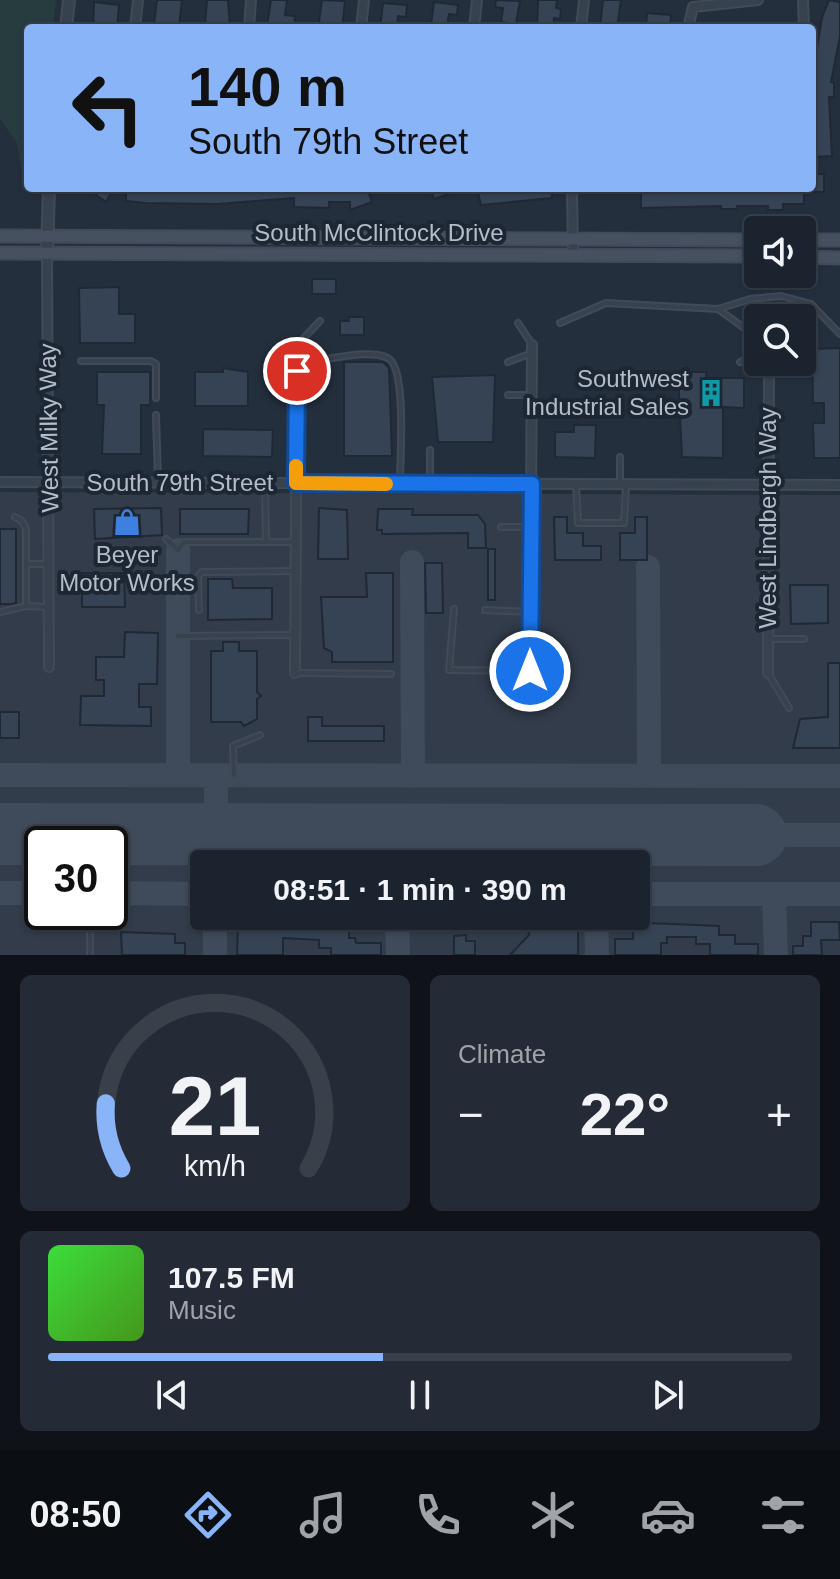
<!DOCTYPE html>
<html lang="en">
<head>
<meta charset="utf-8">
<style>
  body { margin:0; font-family:Arial,sans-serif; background:#242b36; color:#f1f3f6; height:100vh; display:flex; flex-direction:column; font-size:30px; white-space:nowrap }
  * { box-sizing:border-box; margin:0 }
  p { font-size:26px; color:#a0a4aa }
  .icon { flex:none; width:44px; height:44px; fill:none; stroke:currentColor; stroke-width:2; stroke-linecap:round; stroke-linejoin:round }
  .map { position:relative; height:955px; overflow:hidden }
  .drawer { display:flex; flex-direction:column; gap:20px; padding:20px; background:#0f1319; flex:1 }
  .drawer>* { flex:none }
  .hud { position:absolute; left:24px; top:24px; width:792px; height:168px; border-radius:8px; box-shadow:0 2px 6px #0004,0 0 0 2px #39404a; background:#8ab4f8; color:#111; overflow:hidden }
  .buttons { position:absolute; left:744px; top:216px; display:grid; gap:16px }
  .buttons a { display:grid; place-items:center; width:72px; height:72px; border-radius:8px; background:#1b232e; box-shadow:0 2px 6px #0004,0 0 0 2px #39404a; font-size:40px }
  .speed { position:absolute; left:24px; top:826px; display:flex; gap:16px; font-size:40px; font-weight:700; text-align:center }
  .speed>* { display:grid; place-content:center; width:104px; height:104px; border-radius:50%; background:#1b232e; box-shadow:0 2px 6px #0004,0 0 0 2px #39404a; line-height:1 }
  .speed .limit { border:4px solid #111; border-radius:12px; background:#fff; color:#111 }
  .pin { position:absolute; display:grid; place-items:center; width:68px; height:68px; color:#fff; margin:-34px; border:4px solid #fff; border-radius:50%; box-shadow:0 2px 8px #0007 }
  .me { position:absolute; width:88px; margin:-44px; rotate:0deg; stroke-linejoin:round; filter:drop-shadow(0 0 6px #0008) }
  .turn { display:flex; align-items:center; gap:28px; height:168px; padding:0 32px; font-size:36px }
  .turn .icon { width:104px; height:104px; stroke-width:2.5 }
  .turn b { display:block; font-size:56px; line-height:68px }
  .big { font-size:60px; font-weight:800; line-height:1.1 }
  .drawer .widget { flex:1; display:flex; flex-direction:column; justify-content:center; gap:12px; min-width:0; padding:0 28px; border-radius:12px; background:#242b36 }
  .drawer .dial { align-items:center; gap:0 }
  .dial svg { height:208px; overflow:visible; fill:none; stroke:#39404a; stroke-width:7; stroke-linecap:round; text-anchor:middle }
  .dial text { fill:#f1f3f6; stroke:none }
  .song { display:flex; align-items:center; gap:24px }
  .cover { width:96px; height:96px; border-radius:12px; background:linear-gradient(135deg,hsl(120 70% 55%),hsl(100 70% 35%)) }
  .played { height:8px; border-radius:4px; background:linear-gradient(90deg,#8ab4f8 45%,#39404a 45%) }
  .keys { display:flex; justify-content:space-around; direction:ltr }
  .heat { display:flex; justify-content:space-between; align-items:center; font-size:44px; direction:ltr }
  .drawer .tiles { flex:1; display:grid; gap:20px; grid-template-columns:1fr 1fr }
  .widget:last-child { grid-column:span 2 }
  .trip { position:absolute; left:190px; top:850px; width:460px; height:80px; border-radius:8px; background:#1b232e; box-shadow:0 2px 6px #0004,0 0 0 2px #39404a; font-weight:800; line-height:80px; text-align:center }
  .tabs { display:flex; height:128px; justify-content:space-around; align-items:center; background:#0b0e12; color:#a0a4aa }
  .tabs .icon { width:56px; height:56px }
  .tabs .current { color:#8ab4f8 }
  .tabs b { font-size:36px; color:#f1f3f6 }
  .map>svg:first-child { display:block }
</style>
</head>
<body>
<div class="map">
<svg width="840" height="955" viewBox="0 0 840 955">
  <rect width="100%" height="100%" fill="#242f3e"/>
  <path fill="#323c4b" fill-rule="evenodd" d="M0,492L840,495V955H0ZM42,844H110V912H42ZM204,864H636V916H204Z"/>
  <path fill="#263c3f" d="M0,0H56L53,28H28V187H24L17,143L0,119Z"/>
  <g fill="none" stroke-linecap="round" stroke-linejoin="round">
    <path stroke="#3f4a5a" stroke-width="24" d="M178,550V775
      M412,562L413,776
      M648,567L649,776
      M0,775L840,776
      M756,835H840
      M216,864V775
      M0,893H42
      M110,893L204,894
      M636,894H840
      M774,894L776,955
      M215,916V955
      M397,916L398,955
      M596,916L597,955"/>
    <path stroke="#3f4a5a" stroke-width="62" d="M0,834L756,835"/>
  </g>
  <path fill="#364354" stroke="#1f2835" stroke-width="2" d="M157,0H182L179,27L154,24Z
    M207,0H228L230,27L205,25Z
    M271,0H287L285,15L295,16L294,28L267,26Z
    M322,0L345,1L342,28H318Z
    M496,0L520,1L516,24L501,22L503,8L495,7Z
    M538,0H557L556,8L561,9L560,19L554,18L553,28H537Z
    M603,0H621L617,28H600Z
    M829,0L840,2V36L831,82L834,83V97H829L832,156L812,157V75L822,18Z
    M94,2L119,5L117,28H93Z
    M434,2L458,5L457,15L449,14L447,26L431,24Z
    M383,3L407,5L406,17L398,16L397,28H380Z
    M647,13L671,15L670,28L646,27Z
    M812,174H824V192H812Z
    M100,188H114L106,202L96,195Z
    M126,188H367L372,202L350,210V202H329V208L294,207V198L217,204L146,203L126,201Z
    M430,188H464V189L434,199Z
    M477,188H552V198L481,205Z
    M641,188H804V204H783V210H768V206H737V209H721V206L641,208Z
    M312,279H336V294H312Z
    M119,287V314H135V343H80L79,288Z
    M349,317H364V335H340V321H349Z
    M840,348V458H814L813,423H824V403H813L812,349Z
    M344,362H383L389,368L392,456H344Z
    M223,368L248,372V406H195V372H223Z
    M97,372H150V405H141V454H102L104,405H97Z
    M678,372H706V378H744V408L723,407V458L682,457Z
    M495,375L493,442H438L432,377Z
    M574,425H596L595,458L555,457V432H574Z
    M203,429L273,430L272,457L203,456Z
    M161,508L162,535L95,539L94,509Z
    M319,508L347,510L348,559H318Z
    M180,509H249L248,534H180Z
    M378,509H413L412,515H478L485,524L486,548H468V533L382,534V530H377Z
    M554,517H567V533H583V546H601V560H555Z
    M635,517H647V560H620V533H635Z
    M0,529H16V603L11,604H0Z
    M488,549H495V600H488Z
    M425,563H442L443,613H426Z
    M82,573H124L125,607H82Z
    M366,573H393V662H332V652L324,648L321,597H367Z
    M208,579H232L233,588H272V619L208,620Z
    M790,585H828V623L791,624Z
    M125,632L158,633L157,684H139V707H151V726L80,725L81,696H104V680H96V657H124Z
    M223,642H239V651H257V692L261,696L257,699V719L244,726L241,722H211V651H223Z
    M828,663H840V748H793L800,719L828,717Z
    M0,712H19V738H0Z
    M308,717H322V726H384V741H308Z
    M811,922H839L840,940H821L822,955H793V946H803V936H811Z
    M238,923L349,926V938H355L356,943H381V955H331V948H319V940L283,938V955H237Z
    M648,923L719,926V935H735V944H758V955H710V944H696V937H667V943H661V955H615V939H633V929H648Z
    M529,925L578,926V955H510L529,935Z
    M121,932L175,934V943H185V955H122Z
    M466,935V941H475V955H454V936Z"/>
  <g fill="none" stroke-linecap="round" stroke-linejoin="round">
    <g stroke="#414a57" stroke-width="8">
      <path id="service" d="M811,304L840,334
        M718,309L758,338
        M518,323L531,343
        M560,323L606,303L718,309L750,299L781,296L811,304L795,318
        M297,345L320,321
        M325,359C342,357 371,350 388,358C407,368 400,459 400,481
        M81,361H151L156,364V398
        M508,362L532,353
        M740,362L758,352
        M508,395H529
        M156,415L158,480
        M620,482V457
        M430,484V450
        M576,484L578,523H624L626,486
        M265,485L266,542
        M501,527H530
        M166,539L178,550L184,542H294
        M26,564H47
        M26,606L48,607
        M454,609L449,670L530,671
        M199,610L198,576L202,572L293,571
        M485,610L528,612
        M0,612L26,606V529L22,521L15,517
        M178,636L293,635
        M770,639H804
        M295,673L391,674
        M768,673L789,708
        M234,775L233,746L260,735
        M90,955V912"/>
    </g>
    <g stroke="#414a57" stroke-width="12">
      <path id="minor" d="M803,0L804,28
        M135,28L138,0
        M249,28L251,0
        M361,28L364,0
        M474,28L477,0
        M581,28L584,0
        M688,28L693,7L758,0
        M572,188L573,255
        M47,253L49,667
        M0,482L840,485
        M530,671L532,345
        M295,673L297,345
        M768,673L769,362"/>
    </g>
    <g stroke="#414a57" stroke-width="14">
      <path id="tertiary" d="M66,28L69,0
        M47,253L49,188"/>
    </g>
    <g stroke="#414a57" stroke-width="15">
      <path id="secondary" d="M0,236L758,240
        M802,240H840
        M0,253L758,256
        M802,257L840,258"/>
    </g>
    <use href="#service" stroke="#38414e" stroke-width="4"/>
    <use href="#minor" stroke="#38414e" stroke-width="8"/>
    <use href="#tertiary" stroke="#38414e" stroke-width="10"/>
    <use href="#secondary" stroke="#465061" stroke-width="11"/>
  </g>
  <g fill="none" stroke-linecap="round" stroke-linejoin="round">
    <g stroke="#114b97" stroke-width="20">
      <path id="route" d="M297,371L296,483L532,484L530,671"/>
    </g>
    <use href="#route" stroke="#1a73e8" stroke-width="14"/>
    <path stroke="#f59e0b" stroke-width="14" d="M296,466V483L386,484"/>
  </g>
  <defs>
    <g id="building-bare" transform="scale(2.16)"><path d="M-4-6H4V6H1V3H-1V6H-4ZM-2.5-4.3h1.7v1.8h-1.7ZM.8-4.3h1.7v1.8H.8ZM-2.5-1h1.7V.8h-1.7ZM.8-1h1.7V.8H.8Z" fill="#0f9aa8" stroke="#1d2633" stroke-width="2.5" paint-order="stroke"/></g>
    <g id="shop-bare" transform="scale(2.16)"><path d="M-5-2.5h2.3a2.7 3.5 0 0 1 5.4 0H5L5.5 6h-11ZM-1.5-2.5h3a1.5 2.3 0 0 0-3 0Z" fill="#3f7fe0" stroke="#1d2633" stroke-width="2.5" paint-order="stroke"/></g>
  </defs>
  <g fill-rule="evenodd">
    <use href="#building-bare" x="711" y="393"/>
    <use href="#shop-bare" x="127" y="522"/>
  </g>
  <g text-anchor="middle" stroke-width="8" stroke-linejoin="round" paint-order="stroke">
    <g font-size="24" fill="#b4bcc9" stroke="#1d2633">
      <text x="379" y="241">South McClintock Drive</text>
      <text transform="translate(49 428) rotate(-91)" y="8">West Milky Way</text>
      <text x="180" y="491">South 79th Street</text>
      <text transform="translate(768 518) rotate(-90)" y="8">West Lindbergh Way</text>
    </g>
    <g font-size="24" fill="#b4bcc9" stroke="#1d2633" text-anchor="end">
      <text x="689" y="387">Southwest<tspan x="689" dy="28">Industrial Sales</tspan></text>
      <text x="127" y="563" text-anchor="middle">Beyer<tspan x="127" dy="28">Motor Works</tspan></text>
    </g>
  </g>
</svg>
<div class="buttons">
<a><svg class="icon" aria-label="sound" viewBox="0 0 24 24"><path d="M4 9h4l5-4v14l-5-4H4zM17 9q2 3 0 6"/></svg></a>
<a><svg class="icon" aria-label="search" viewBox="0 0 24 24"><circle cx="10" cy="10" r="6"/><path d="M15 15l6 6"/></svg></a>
</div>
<div class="speed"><div class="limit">30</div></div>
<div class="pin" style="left:297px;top:371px;background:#d93025"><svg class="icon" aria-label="arrive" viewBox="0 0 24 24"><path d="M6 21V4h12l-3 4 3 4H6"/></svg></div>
<svg class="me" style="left:530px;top:671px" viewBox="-20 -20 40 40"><circle r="17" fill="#1a73e8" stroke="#fff" stroke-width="3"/><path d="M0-11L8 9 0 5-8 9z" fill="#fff"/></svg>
<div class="trip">08:51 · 1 min · 390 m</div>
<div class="hud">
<div class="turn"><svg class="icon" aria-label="left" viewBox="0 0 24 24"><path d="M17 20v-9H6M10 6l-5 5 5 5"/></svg><div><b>140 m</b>South 79th Street</div></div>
</div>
</div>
<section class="drawer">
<div class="tiles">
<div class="widget dial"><svg viewBox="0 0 100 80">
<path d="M14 69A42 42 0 1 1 86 69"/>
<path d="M14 69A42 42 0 0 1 8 44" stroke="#8ab4f8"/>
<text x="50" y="56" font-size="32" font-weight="700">21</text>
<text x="50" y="72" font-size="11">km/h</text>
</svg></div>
<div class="widget"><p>Climate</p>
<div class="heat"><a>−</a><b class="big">22°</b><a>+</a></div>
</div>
<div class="widget">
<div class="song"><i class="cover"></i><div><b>107.5 FM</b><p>Music</p></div></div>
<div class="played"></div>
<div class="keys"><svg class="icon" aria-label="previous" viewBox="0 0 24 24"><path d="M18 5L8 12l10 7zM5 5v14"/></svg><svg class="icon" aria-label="pause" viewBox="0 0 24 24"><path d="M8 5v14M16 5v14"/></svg><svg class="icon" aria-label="next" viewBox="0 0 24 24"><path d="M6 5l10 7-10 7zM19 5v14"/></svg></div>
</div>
</div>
</section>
<nav class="tabs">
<b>08:50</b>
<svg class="icon current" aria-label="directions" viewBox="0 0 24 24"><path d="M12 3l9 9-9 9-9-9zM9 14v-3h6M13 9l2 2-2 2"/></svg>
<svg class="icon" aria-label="music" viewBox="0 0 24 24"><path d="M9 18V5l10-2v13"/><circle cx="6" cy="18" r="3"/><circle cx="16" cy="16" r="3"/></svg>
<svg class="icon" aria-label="phone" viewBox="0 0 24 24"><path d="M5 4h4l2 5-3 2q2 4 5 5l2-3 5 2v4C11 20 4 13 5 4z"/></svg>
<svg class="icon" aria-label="climate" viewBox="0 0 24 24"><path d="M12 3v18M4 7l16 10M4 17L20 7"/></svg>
<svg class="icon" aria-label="car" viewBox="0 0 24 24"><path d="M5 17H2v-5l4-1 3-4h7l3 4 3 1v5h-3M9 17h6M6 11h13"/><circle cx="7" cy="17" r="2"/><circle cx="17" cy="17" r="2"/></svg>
<svg class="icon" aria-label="filters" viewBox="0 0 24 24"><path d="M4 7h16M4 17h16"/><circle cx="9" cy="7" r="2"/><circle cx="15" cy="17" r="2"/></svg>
</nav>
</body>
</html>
